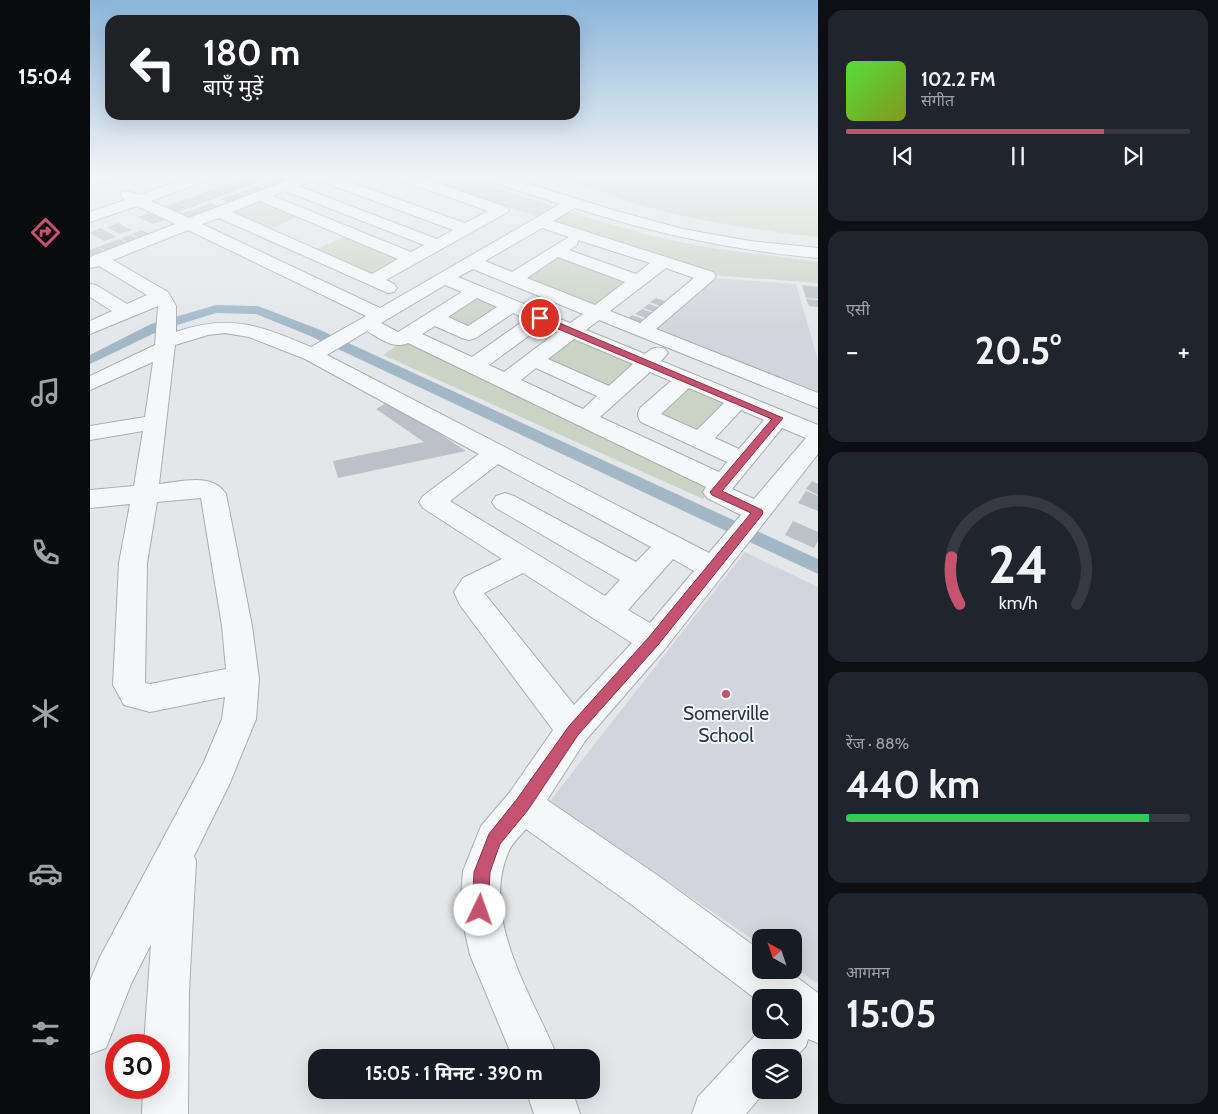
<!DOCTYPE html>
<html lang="hi">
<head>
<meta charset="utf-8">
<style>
  body { margin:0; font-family:Cabin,"Noto Sans Devanagari",sans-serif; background:#20242c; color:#f1f3f6; height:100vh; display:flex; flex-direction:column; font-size:19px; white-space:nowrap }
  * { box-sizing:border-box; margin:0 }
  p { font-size:16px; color:#9ea1a6 }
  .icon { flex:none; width:28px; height:28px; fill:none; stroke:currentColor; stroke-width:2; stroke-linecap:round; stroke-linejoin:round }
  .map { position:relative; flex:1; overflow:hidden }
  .details { display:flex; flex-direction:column; gap:10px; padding:10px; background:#0d0f14; width:400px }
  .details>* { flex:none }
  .top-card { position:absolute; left:15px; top:15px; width:475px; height:105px; border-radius:15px; box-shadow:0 5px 20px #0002; background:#202124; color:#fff; overflow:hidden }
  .needle { width:32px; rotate:320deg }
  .buttons { position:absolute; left:662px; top:929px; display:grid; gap:10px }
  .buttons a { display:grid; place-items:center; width:50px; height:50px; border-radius:10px; background:#171b24; box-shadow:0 5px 20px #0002; font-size:25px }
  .speed { position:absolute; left:15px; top:1034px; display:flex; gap:10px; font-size:25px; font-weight:700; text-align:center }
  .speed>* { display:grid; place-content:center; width:65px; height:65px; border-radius:50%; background:#171b24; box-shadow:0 5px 20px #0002; line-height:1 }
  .speed .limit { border:8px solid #d22; background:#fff; color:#111 }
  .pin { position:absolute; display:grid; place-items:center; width:42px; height:42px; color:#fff; margin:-21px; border:2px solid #fff; border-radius:50%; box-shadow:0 1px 5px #0007 }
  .me { position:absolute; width:55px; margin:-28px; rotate:3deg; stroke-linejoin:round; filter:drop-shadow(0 0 4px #0008) }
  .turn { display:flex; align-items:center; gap:18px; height:105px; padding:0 15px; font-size:22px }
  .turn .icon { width:65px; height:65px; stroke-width:2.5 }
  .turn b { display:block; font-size:35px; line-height:42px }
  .big { font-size:38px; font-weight:700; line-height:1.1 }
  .details .widget { flex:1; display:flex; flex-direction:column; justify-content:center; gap:8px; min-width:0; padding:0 18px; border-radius:15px; background:#20242c }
  .details .dial { align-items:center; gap:0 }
  .dial svg { height:130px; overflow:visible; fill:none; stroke:#363941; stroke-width:7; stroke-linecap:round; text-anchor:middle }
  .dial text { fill:#f1f3f6; stroke:none }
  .song { display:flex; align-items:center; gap:15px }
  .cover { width:60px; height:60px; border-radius:8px; background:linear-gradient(135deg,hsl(110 70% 55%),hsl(70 70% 35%)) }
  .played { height:5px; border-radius:2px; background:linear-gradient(90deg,#c5536f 75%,#363941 75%) }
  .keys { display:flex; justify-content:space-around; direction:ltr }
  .heat { display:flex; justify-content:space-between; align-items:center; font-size:28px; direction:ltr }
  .charge { height:8px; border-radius:4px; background:linear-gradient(90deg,#34c759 88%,#363941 0) }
  .trip { position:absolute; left:218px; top:1049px; width:292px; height:50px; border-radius:15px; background:#171b24; box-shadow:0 5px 20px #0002; font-weight:700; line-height:50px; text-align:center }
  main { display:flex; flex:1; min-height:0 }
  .dock { display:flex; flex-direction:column; width:90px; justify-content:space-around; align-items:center; background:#090b0e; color:#9ea1a6 }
  .dock .icon { width:35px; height:35px }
  .dock .on { color:#c5536f }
  .dock b { font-size:22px; color:#f1f3f6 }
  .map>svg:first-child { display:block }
</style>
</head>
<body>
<main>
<nav class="dock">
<b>15:04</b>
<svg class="icon on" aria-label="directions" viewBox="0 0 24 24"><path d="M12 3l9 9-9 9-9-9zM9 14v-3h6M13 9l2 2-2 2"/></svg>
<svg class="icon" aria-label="music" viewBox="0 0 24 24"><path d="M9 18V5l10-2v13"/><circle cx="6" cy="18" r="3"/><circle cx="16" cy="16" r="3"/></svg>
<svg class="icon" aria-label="phone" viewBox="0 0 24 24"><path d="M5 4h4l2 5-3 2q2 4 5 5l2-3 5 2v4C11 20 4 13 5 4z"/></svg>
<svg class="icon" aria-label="climate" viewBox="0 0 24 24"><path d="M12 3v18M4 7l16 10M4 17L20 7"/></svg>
<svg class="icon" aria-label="car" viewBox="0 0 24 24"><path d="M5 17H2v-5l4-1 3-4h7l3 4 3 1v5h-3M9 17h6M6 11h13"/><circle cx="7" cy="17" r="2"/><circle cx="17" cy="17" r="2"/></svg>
<svg class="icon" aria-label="filters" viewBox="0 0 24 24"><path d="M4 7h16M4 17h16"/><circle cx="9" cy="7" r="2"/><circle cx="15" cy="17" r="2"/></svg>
</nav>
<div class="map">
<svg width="728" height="1114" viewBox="0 0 728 1114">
  <rect width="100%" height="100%" fill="#e3e7ea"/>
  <path fill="#d2d6dc" d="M624,278L706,284L728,360V396L562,331Z
    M655,552L728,587V984L704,967V938H671V945L460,801Z"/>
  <path fill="#cad4c5" d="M319,174H364L465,207L448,217Z
    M459,174H728V237C678,231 629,225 580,213C539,203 499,188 459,174Z
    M171,198L213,215L175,231L134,213Z
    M475,211L562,236L615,247L728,262V283L620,275L457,221Z
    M258,235L316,258L280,277L221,252Z
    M467,253L543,281L504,309L427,279Z
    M387,293L418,306L379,332L347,318Z
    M482,333L554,363L521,392L447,360Z
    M318,338L625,484L613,499L293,355Z
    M598,382L643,401L608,438L561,417Z"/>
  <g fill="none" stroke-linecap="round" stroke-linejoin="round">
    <path fill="#a2b8c7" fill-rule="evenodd" d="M126,305L168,306L228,329L728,559V574L218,335L166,314L126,313L71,330L0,364V355L61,324Z"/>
  </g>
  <path fill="#bbc1c7" d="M166,174H172L181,178L171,181L159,176Z
    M190,176L199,180L179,188L170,185Z
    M158,177L169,182L124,199L112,193Z
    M167,186L175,189L159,196L150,192Z
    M147,193L157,197L141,203L131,199Z
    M111,194L123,199L100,208L87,202L99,198L108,201L101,198Z
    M85,202L98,208L84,214L71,208Z
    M121,203L130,207L99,220L89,215Z
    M60,213L74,220L62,224L48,217Z
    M28,223L41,230L30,234L17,227Z
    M11,228L26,237L14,241L0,233Z
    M52,230L60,234L50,238L42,234Z
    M41,235L48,239L38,243L31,238Z
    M30,239L37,243L16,251L8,247Z
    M7,247L15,252L3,256L0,255V250Z
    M712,285L728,287V299L716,298Z
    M566,298L583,304L577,309L560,302Z
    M716,299L728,300V307L719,306Z
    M559,304L576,310L570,314L553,308Z
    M552,309L569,315L562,320L545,314Z
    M542,315L558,321L552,326L535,320Z
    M300,401L376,451L248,478L243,461L334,442L286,409Z
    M722,481L728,484V495L716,489Z
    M716,491L728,496V511L708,503Z
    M703,521L728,532V541L724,548L695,535Z"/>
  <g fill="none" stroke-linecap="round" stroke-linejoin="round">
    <g stroke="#a8aeb4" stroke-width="2">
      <path id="minor" d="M8,174H29L27,177L0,185V176Z
        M109,174H129L127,177L61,201L99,218L213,174H237L375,223L398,211L303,177L301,174H321L416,207L419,210L416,213L296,280L304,284L307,288L304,292L298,293L129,218L112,224L290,308L470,204L388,177L386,174H407L523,210L593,229L660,241L728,248V258C642,250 567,234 485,208L463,221L623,272L626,276L623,280L566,329L728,393V408L509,320L496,330L555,354C562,348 566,346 575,349L578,353L571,361L728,425V454L574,650L495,741L457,800L570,877L671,951V970H697L728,993V1043L718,1039L716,1046L704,1059V1058H671V1090H676L656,1114H602L608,1097L671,1029L704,1030V998H671V1003L542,905L436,829C430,836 421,844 418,853C390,919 443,997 468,1058H423L380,955L370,910L373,871L391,826L420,792L463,730L370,605L364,592L373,578L412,559L333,508L329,502L333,496L389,454L215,359L159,337L135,333L118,335L85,345L69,484C91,482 122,472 136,494L162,626L169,679L166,719L139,785L104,856L106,861L99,991L98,1114H52L53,1088H69V1045H54L61,944L41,984L16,1048L0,1054V981L10,957L114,762L132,719L135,697L60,712L34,705L23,685L29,563L40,504L0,508V490L44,486L53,431L0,440V426L55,417L63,362L0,390V376L65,345L68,306L0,334V321L22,311L0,297V284L6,285L37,304L57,295L9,266L0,268V257L85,224L47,206L0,222V212L35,200L30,195L32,192L37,191L49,195ZM225,179L363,230L347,239L208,186ZM195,191L334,245L321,252L183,196ZM170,201L308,259L282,274L142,212ZM452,228L479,237L422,272L395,261ZM98,230L276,316L221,347C171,326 140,313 86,332V306L78,292L23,260ZM488,240L560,263L546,274L479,250L487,245ZM468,257L535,282L505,305L437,278ZM576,268L604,278L550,323L520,311ZM383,269L493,314L480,323L368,277ZM355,285L372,292L308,332L291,323ZM387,298L407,307L378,326L358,317ZM423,313L436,319L382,357L332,334L345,326L372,338L379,340L386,338ZM452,326L467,332L414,372L399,365ZM277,331C289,338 304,350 318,343L616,487L613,492L617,498L651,515L619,553L237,355ZM484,339L543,364L519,386L458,359ZM446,368L507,396L493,409L431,380ZM560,372L581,381L551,407C547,413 547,416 551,422L637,462L629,472L510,417ZM599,388L634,403L607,430L571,414ZM651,410L674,420L649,449L625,438ZM692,428L716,438L664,499L642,489ZM408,464L561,547L546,562L424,496L415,493L406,496L402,502L406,508L530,580L515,596L360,501ZM111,498L132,626L136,669L60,684L55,683L57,563L67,502ZM583,559L604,571L560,623L538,610ZM433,573L542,643L484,705L394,593Z
        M436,1090H482L490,1114H444Z"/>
    </g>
    <use href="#minor" fill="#f6f7f9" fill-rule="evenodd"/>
  </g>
  <linearGradient id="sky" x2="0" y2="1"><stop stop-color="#8cb6db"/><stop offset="0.53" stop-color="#f2f4f6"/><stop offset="1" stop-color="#f2f4f6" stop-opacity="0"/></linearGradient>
  <rect width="728" height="330" fill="url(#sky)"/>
  <path fill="#c5536f" stroke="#803648" d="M447,316H453L693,418L632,491L672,510L673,512L672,515L568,645L488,735L438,810L410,844L400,872L398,910L396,916L390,918L384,916L382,910L384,872L399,834L427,799L479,726L559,637L661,513L622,495L620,492L682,419L447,320Z"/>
  <circle fill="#c5536f" stroke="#f3f6f8" stroke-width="2" cx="636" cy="694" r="5"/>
  <g text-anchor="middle" stroke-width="4" stroke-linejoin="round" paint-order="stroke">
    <g font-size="19" fill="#2c3641" stroke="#f3f6f8">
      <text x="636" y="720">Somerville<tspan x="636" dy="22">School</tspan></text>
    </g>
  </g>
</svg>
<div class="buttons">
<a><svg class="needle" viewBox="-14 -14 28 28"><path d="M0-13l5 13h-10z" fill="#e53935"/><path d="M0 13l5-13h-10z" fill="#9ea1a6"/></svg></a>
<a><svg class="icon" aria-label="search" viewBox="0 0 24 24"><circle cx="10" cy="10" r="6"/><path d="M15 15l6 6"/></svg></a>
<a><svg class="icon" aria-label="layers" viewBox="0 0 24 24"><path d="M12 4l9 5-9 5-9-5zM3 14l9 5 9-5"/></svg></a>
</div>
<div class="speed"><div class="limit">30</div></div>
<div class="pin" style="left:450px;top:318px;background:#d93025"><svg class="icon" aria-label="arrive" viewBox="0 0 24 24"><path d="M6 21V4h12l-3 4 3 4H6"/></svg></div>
<svg class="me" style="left:390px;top:910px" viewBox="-20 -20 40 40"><circle r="19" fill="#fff"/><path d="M0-13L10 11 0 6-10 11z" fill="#c5536f"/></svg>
<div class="trip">15:05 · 1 मिनट · 390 m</div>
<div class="top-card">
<div class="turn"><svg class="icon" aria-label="left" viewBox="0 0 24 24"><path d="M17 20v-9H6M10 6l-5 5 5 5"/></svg><div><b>180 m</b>बाएँ मुड़ें</div></div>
</div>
</div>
<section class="details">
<div class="widget">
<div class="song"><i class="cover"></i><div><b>102.2 FM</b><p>संगीत</p></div></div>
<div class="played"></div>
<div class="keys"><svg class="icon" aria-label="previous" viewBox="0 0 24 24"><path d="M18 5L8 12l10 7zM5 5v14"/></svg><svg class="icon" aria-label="pause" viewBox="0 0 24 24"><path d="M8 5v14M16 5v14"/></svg><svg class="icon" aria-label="next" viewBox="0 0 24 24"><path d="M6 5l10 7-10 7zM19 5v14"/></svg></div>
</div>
<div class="widget"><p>एसी</p>
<div class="heat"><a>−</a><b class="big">20.5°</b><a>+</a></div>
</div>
<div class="widget dial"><svg viewBox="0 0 100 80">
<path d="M14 69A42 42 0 1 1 86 69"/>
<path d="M14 69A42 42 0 0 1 9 40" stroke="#c5536f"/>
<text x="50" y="56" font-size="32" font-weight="700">24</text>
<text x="50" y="72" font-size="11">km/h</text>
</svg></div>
<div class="widget"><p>रेंज · 88%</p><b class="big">440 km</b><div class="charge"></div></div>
<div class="widget"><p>आगमन</p><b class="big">15:05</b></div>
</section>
</main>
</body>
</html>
